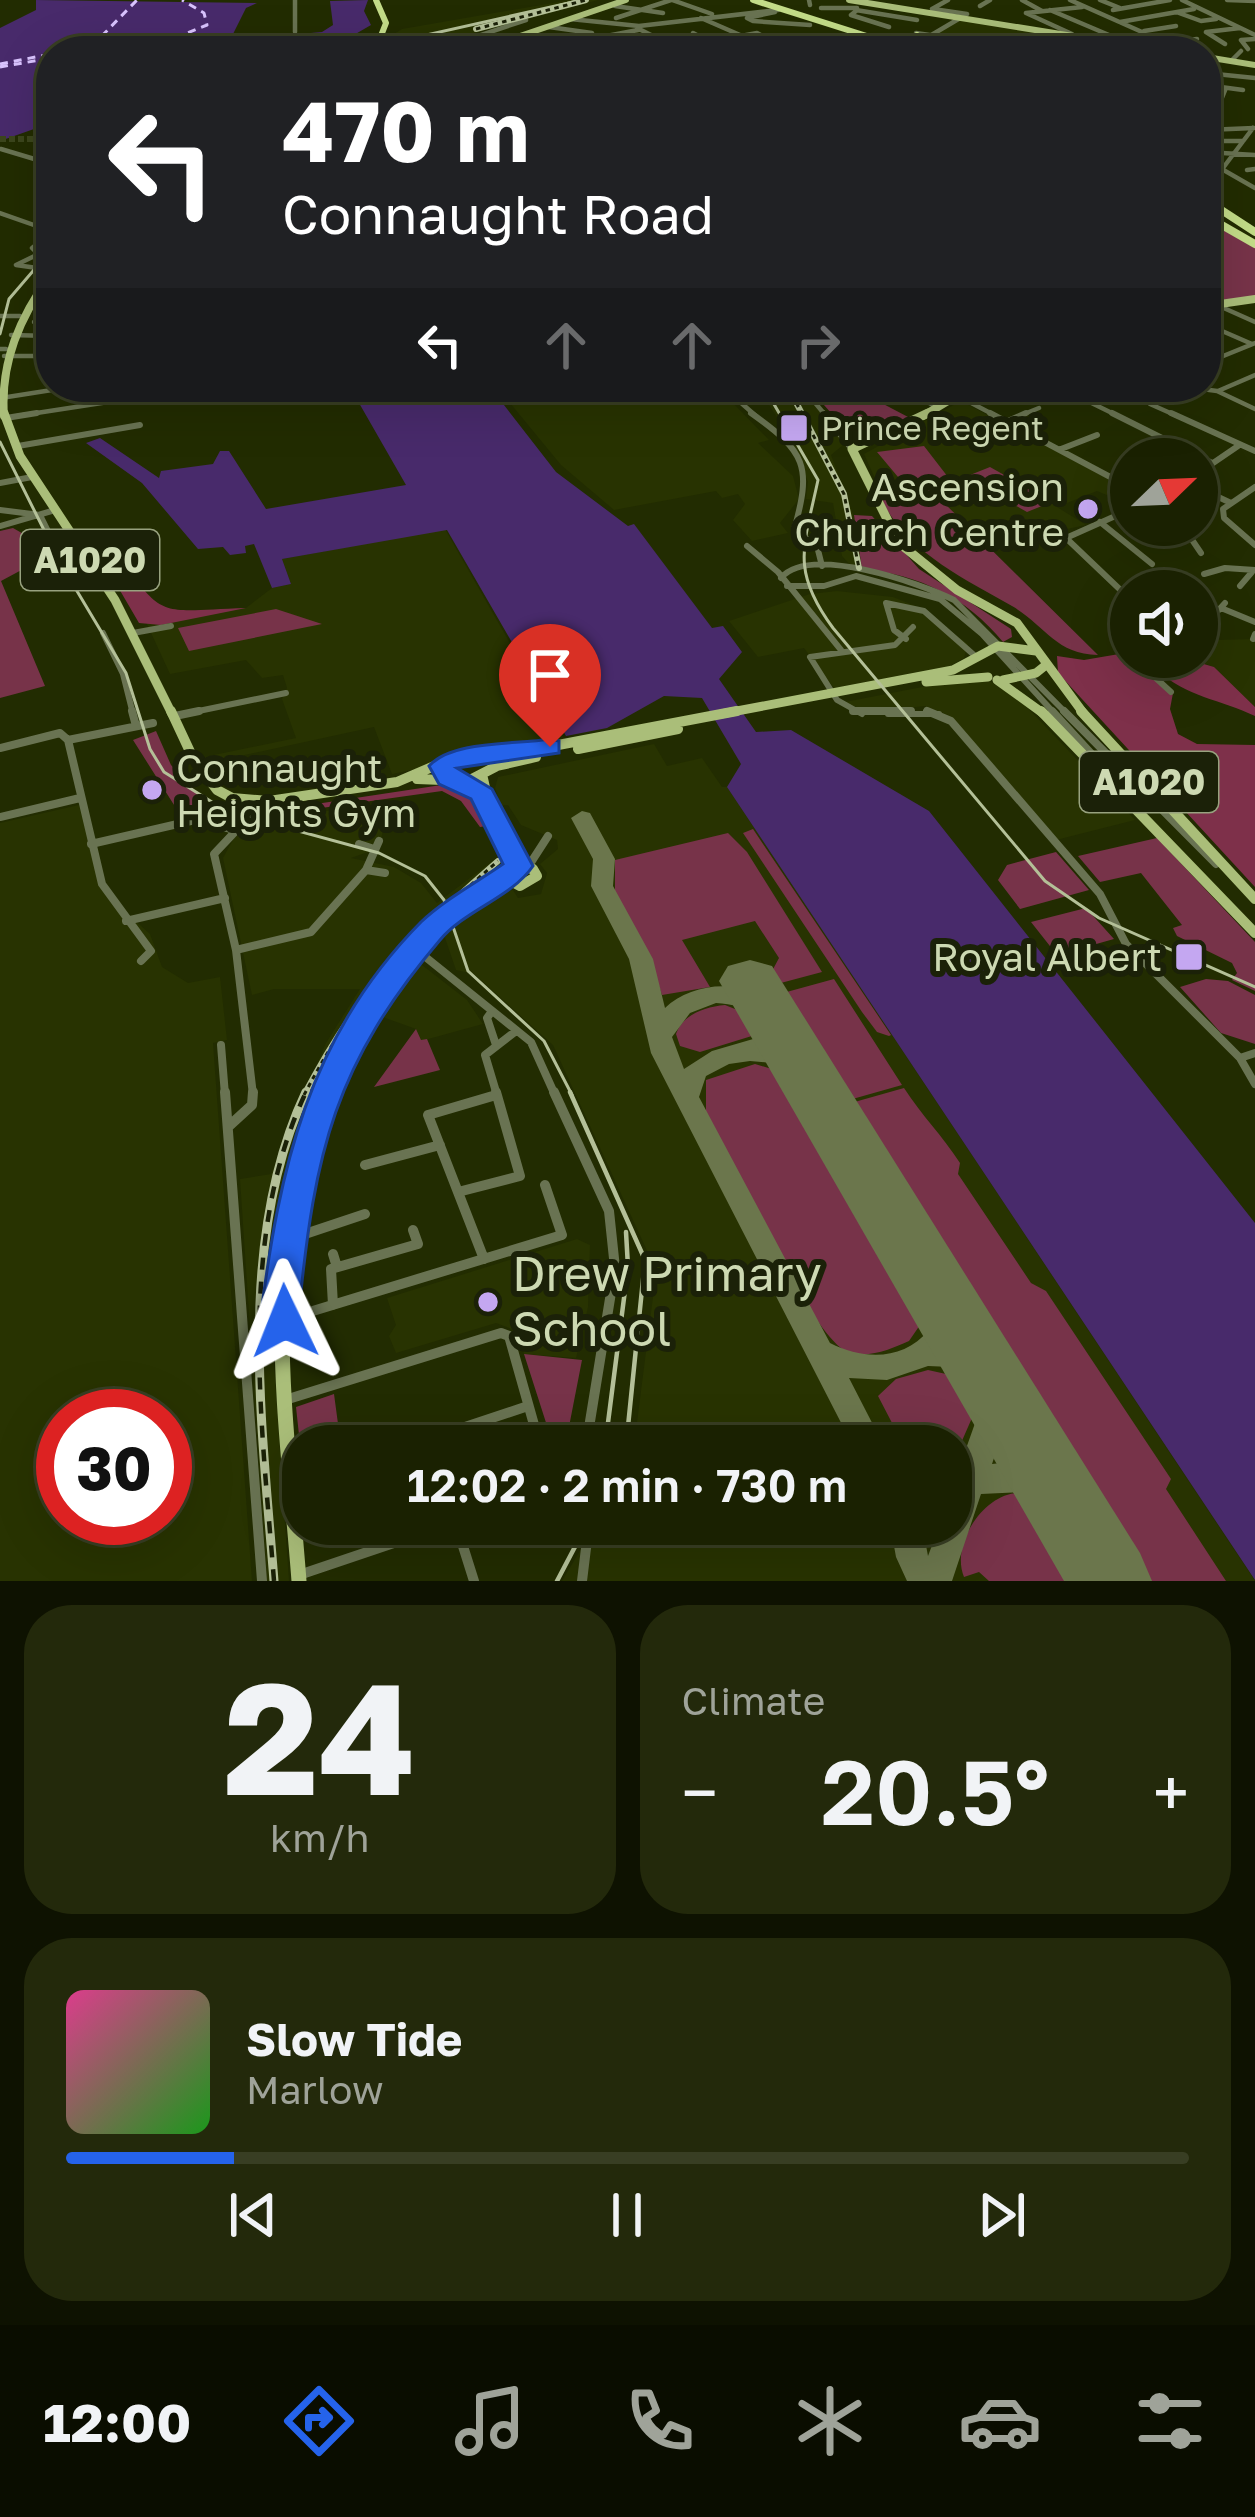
<!DOCTYPE html>
<html lang="en">
<head>
<meta charset="utf-8">
<style>
  body { margin:0; font-family:"Golos Text",sans-serif; background:#23290b; color:#f1f3f6; height:100vh; display:flex; flex-direction:column; font-size:45px; white-space:nowrap }
  * { box-sizing:border-box; margin:0 }
  p { font-size:39px; color:#9fa399 }
  .icon { flex:none; width:66px; height:66px; fill:none; stroke:currentColor; stroke-width:2; stroke-linecap:round; stroke-linejoin:round }
  .map { position:relative; height:1581px; overflow:hidden }
  .side { display:flex; flex-direction:column; gap:24px; padding:24px; background:#0e1201; flex:1 }
  .side>* { flex:none }
  .hud { position:absolute; left:36px; top:36px; width:1185px; height:366px; border-radius:48px; box-shadow:0 12px 48px #0002,0 0 0 3px #383e23; background:#202124; color:#fff; overflow:hidden }
  .needle { width:78px; rotate:67deg }
  .fabs { position:absolute; left:1110px; top:438px; display:grid; gap:24px }
  .fabs a { display:grid; place-items:center; width:108px; height:108px; border-radius:50%; background:#1a2101; box-shadow:0 12px 48px #0002,0 0 0 3px #383e23; font-size:60px }
  .speed { position:absolute; left:36px; top:1389px; display:flex; gap:24px; font-size:60px; font-weight:700; text-align:center }
  .speed>* { display:grid; place-content:center; width:156px; height:156px; border-radius:50%; background:#1a2101; box-shadow:0 12px 48px #0002,0 0 0 3px #383e23; line-height:1 }
  .speed .limit { border:18px solid #d22; background:#fff; color:#111 }
  .pin { position:absolute; display:grid; place-items:center; width:102px; height:102px; color:#fff; margin:-123px -51px; border-radius:50% 50% 50% 0; rotate:-45deg; box-shadow:0 0 12px #0007 }
  .pin .icon { rotate:45deg }
  .me { position:absolute; width:132px; margin:-66px; rotate:358deg; stroke-linejoin:round; filter:drop-shadow(0 0 9px #0008) }
  .turn { display:flex; align-items:center; gap:42px; height:252px; padding:0 48px; font-size:54px }
  .turn .icon { width:156px; height:156px; stroke-width:2.5 }
  .turn b { display:block; font-size:84px; line-height:102px }
  .lanes { display:flex; align-items:center; height:114px; padding:0 48px; background:#0003; justify-content:center; gap:60px; direction:ltr }
  .lanes .off { opacity:.35 }
  .big { font-size:90px; font-weight:600; line-height:1.1 }
  .side .tile { flex:1; display:flex; flex-direction:column; justify-content:center; gap:18px; min-width:0; padding:0 42px; border-radius:48px; background:#23290b }
  .side .dial { align-items:center; gap:0 }
  .dial b { font-size:156px; line-height:1 }
  .song { display:flex; align-items:center; gap:36px }
  .cover { width:144px; height:144px; border-radius:18px; background:linear-gradient(135deg,hsl(330 70% 55%),hsl(120 70% 35%)) }
  .played { height:12px; border-radius:6px; background:linear-gradient(90deg,#2563eb 15%,#383e23 15%) }
  .keys { display:flex; justify-content:space-around; direction:ltr }
  .heat { display:flex; justify-content:space-between; align-items:center; font-size:66px; direction:ltr }
  .side .tiles { flex:1; display:grid; gap:24px; grid-template-columns:1fr 1fr }
  .tile:last-child { grid-column:span 2 }
  .trip { position:absolute; left:282px; top:1425px; width:690px; height:120px; border-radius:48px; background:#1a2101; box-shadow:0 12px 48px #0002,0 0 0 3px #383e23; font-weight:600; line-height:120px; text-align:center }
  .tabs { display:flex; height:192px; justify-content:space-around; align-items:center; background:#0a0d00; color:#9fa399 }
  .tabs .icon { width:84px; height:84px }
  .tabs .on { color:#2563eb }
  .tabs b { font-size:54px; color:#f1f3f6 }
  .map>svg:first-child { display:block }
</style>
</head>
<body>
<div class="map">
<svg width="1255" height="1581" viewBox="0 0 1255 1581">
  <rect width="100%" height="100%" fill="#222c01"/>
  <path fill="#283301" fill-rule="evenodd" d="M570,0H598L459,37L427,51H384L391,36L402,29Z
    M960,20L1064,37L1036,51L935,35Z
    M497,387H719L727,395L718,398H728L769,440L758,443L793,476L799,499L780,523L788,533L752,541L733,520L745,504L738,494L722,498L716,491L614,510L561,465Z
    M758,387H797L830,422L843,445L831,455L856,522L862,569L852,567L842,556L833,503L806,499L808,482L793,443Z
    M961,401L1131,491V505L1097,491L1057,507L1086,525L987,546L934,493L903,499L898,493L882,494L864,454Z
    M445,529L565,740L392,774L374,727L208,763L204,757L296,738L282,699L287,688L283,675L262,678L246,660L170,674L146,622L246,608L272,588L291,584L282,559Z
    M837,591L893,597L918,607L968,644L964,658L950,666L834,688L804,648L758,657L729,621L810,594Z
    M1201,633L1215,640L1255,639V707L1213,667L1188,657H1197Z
    M953,681H990L1020,700L1135,820L1056,840L948,715L925,706L867,712L845,702Z
    M654,744L667,766L702,758L722,787H727L1255,1581H562L596,1524H951V1446H634L654,1289L649,1255L553,1045L474,974L456,970L444,935L491,893L513,890L518,898L541,894L547,873L540,864L558,849L557,840L521,825L508,805H501L495,788L498,777Z
    M389,804L379,848L351,858L394,867L421,883L437,903L495,859L504,864L423,932L364,1002L327,1064L298,1138L282,1197L271,1322L289,1581H267L240,1179L271,1174L326,1043L360,989H274L252,995L223,858L234,838L264,818Z
    M79,805L103,892L150,934L162,967L188,983L220,977L227,1040L213,1043L252,1581H0V823ZM63,1416H165V1518H63Z
    M422,965L467,1000L483,1024L421,1041L416,1029L377,1015L411,966Z
    M577,1239L590,1245L588,1307L576,1358L524,1354L517,1331L496,1323L396,1353L389,1336L396,1325L387,1298Z"/>
  <path fill="#773349" d="M1206,220L1255,248V296L1214,301L1206,295Z
    M808,387H851L910,418L855,440Z
    M924,446L958,490L935,494L1098,655C1055,654 1045,625 1012,606C961,577 905,551 879,495L914,496L877,452Z
    M990,467L1052,502L1027,512L965,477Z
    M854,515L872,516L919,569L1011,629L1012,637L1003,642C966,597 920,575 862,569Z
    M13,528L55,552L1,581L45,686L0,698V531Z
    M276,609L322,624L189,651L178,628Z
    M156,731L171,765L200,796L195,813L181,816L133,740Z
    M753,829L891,1035L889,1036L877,1032L862,1012L743,833Z
    M728,833L747,852L822,972L777,984L771,973L779,958L755,921L682,940L710,987L662,995L647,951L615,892V860Z
    M1157,838L1255,942V991L1232,980L1237,973L1232,963L1177,936L1173,928L1182,925L1141,873L1100,882L1078,856Z
    M1056,852L1089,890L1020,909L998,880L1007,865Z
    M1086,908L1114,939L1057,955L1031,922Z
    M834,979L902,1085L849,1100L783,993Z
    M1206,979L1228,981L1255,995V1044L1221,1033L1180,987Z
    M725,1005L740,1011L755,1035L700,1052L680,1046L676,1034C683,1014 705,1007 725,1005Z
    M416,1029L421,1040L427,1039L440,1070L374,1087Z
    M755,1064L775,1070L919,1315L920,1325L909,1341C891,1349 866,1360 846,1351C810,1334 730,1159 706,1114V1080Z
    M904,1088C922,1116 942,1135 960,1163L958,1174L1031,1283L1046,1291L1171,1479L1166,1489L1226,1581H1146L851,1103Z
    M524,1354L582,1360L567,1437L549,1432Z
    M928,1370L955,1376L975,1411L951,1466V1446H904L878,1396L896,1379Z
    M334,1394L341,1446H303V1472L296,1407Z
    M1021,1493L1023,1494L1074,1581H989L979,1572L964,1577C950,1544 985,1491 1021,1493Z"/>
  <path fill="#7e304a" d="M110,542C165,622 153,611 246,608L161,625L139,623L94,546Z
    M1125,653L1173,693L1170,709L1178,734L1197,744L1255,745V887L1058,673L1057,656L1084,660Z
    M1180,657L1214,667L1255,707V716C1222,700 1184,696 1159,671L1170,669Z
    M448,784L467,794L487,826L480,827L461,801L442,791L300,811L296,807Z"/>
  <path fill="#482a6b" d="M36,0L257,3L246,8L230,40L322,32L333,25L330,1L368,0L364,11L371,25L328,50L51,51V123L0,141V28L36,10Z
    M340,387H490L556,472L628,526L634,524L712,628L723,626L742,652L719,679L756,732L791,730L929,811L1255,1223V1580L727,787L741,764L702,698L664,696L607,728L566,736L447,530L282,559L291,584L272,588L254,544L245,546L246,553L230,555L223,547L198,549L142,483L86,443L100,438L159,478L161,471L213,464L220,451H229L266,509L406,485L359,403Z"/>
  <g fill="none" stroke-linecap="round" stroke-linejoin="round">
    <path stroke="#d9c3fe" stroke-width="3" stroke-dasharray="8 6" stroke-linecap="butt" d="M64,51L93,45L137,0
      M92,51L182,35L207,25L204,13L182,0
      M0,64L51,54
      M0,67L51,58"/>
    <path fill="#6b764c" fill-rule="evenodd" d="M582,811L590,813L615,859L613,886L653,959L665,1008C691,983 743,977 771,1004C778,1010 782,1020 787,1028L780,1047L799,1055L815,1070L811,1077L802,1079L772,1063L750,1061L729,1064L706,1076L699,1097L830,1343C864,1360 903,1361 929,1330V1304L933,1296L943,1292L953,1296C960,1309 961,1329 954,1342C968,1346 977,1353 989,1362C1024,1387 1003,1431 992,1464C1025,1459 1064,1472 1079,1504L1074,1514L1063,1518L1052,1514L1024,1492L981,1494L952,1581H907L896,1557L890,1524H922L928,1556L940,1524H951V1477L957,1474L979,1412L977,1386L951,1367L928,1366L887,1380L849,1378L884,1446H853L651,1053L629,959L591,886L593,859L571,818ZM716,1003C737,1004 751,1009 763,1028L760,1037L712,1051L684,1069L672,1037L690,1013Z"/>
    <path fill="#6b764c" fill-rule="evenodd" d="M750,960L772,966L1140,1553L1152,1581H1064L719,981L728,966Z"/>
    <path stroke="#3c461c" stroke-width="6" stroke-dasharray="6 3" stroke-linecap="butt" d="M0,139H51"/>
    <path stroke="#697352" stroke-width="4.5" d="M295,0V32
      M672,0L712,14
      M809,0L810,5
      M1022,0L1042,11
      M1070,0L1142,32L1166,51
      M1100,0L1120,8
      M1182,0L1255,35
      M1227,0L1255,1
      M615,6L663,13
      M980,6L990,0
      M821,8H857
      M932,9L948,0
      M933,9L967,14
      M856,10L917,20
      M1050,10L1116,38L1110,42
      M1113,10L1170,0
      M856,11L851,15L889,27
      M1026,13L1072,34L1048,51
      M1026,13L1082,7
      M1179,13L1201,21L1216,19
      M967,14L928,37L946,48H968
      M616,18L671,0
      M701,18L740,35
      M570,19L639,26L778,10
      M753,21L810,25
      M753,21L747,18L775,12
      M1120,22L1194,9
      M549,27L592,33
      M637,28L677,48
      M1144,31L1176,26
      M693,33L726,51
      M916,33L970,41
      M617,35L633,46
      M1081,37L1100,51
      M514,38L575,42L638,30
      M735,38L755,47
      M774,41L814,36L843,45
      M863,41L895,51
      M1176,41L1197,39
      M1225,44L1206,32L1240,28
      M1058,46L1077,49
      M677,48L757,33L790,51
      M1248,49L1241,40L1255,39
      M433,51L526,20
      M466,51L516,36
      M486,51L519,40
      M799,51L806,49
      M1231,61L1241,51
      M1206,73L1255,78
      M1206,85L1243,90
      M1206,115L1217,110L1226,88
      M1206,130L1254,128
      M1206,141H1243
      M1,149L51,164
      M1206,152L1255,155
      M1206,160L1255,188
      M1223,168L1253,128
      M1247,170L1255,169
      M1206,173L1223,170
      M0,213L51,231
      M51,248L16,265L51,270
      M37,253L32,248L51,233
      M1217,305L1255,322
      M0,316H20
      M34,322H51
      M1206,324L1252,344
      M11,335L51,336
      M0,349H6
      M4,356H51
      M1206,363L1255,343
      M723,387L756,416
      M802,387L826,416
      M898,387L937,407
      M1059,387L1118,416
      M1117,387L1129,392L1143,387
      M1187,387L1217,391L1255,409
      M1218,391L1255,375
      M958,396L996,416
      M1,398L71,387
      M1150,404L1177,416
      M17,416L206,387
      M1019,416L1039,408"/>
    <path stroke="#697352" stroke-width="6" d="M751,413C806,452 812,466 794,530L817,546L822,566
      M823,413L852,449
      M990,413L1131,488
      M1112,413L1212,463
      M1171,413L1255,451
      M6,418L37,413
      M1008,421L1026,413
      M18,446L140,425
      M1061,449L1097,435
      M1197,474L1238,446
      M0,483L32,477
      M1197,487L1231,503
      M1255,487L1223,509L1224,518L1255,545
      M1131,509L1066,538L1131,600
      M0,510L40,515L60,555
      M1100,522L1152,564
      M1182,525L1201,553
      M0,526L55,510
      M30,536L60,554
      M747,546L778,572L841,650
      M1204,574L1225,568L1255,570
      M781,578C809,544 920,583 954,600L1067,714
      M787,586H824L856,576L940,599L982,634L1055,714
      M1240,586L1252,572
      M1221,608L1255,622
      M1216,613L1225,603
      M103,633L123,674L133,714
      M133,633L171,626
      M1197,634L1207,624
      M906,639L894,630L886,603L924,611L974,655
      M1253,639L1255,634
      M1171,692L1147,670L1172,657
      M184,714L286,693
      M862,714L837,700L810,657L895,645L913,627
      M888,714H939"/>
    <path stroke="#697352" stroke-width="8" d="M132,711L136,726
      M853,711H911
      M927,711L951,721L1100,894L1126,944L1240,1058L1255,1084
      M1052,711L1143,810
      M1064,711L1216,864
      M175,716L199,711
      M68,740L102,884L151,951L141,961
      M68,740L153,723
      M0,748L60,733L68,740
      M0,817L80,798
      M91,844L195,820L234,830
      M359,844L374,849
      M528,867L548,836
      M366,870L385,873
      M126,921L225,898
      M236,950L311,932L366,870L379,841
      M418,951L531,1042L555,1095
      M492,1011L487,1018L496,1045
      M221,1045L225,1095
      M1240,1058L1255,1053
      M253,1095L236,950L214,854L248,818L255,801
      M497,1095L485,1055L516,1031"/>
    <path stroke="#697352" stroke-width="10" d="M225,1092L262,1581
      M554,1092L609,1211L615,1268L586,1446
      M228,1127L252,1105L253,1092
      M365,1165L440,1145
      M458,1192L520,1176L496,1092
      M287,1240L365,1214
      M333,1254L337,1267
      M484,1259L428,1115L496,1095
      M333,1305L331,1269L418,1244L413,1230
      M280,1321L562,1235L545,1185
      M285,1400L501,1333L509,1336L540,1446
      M408,1446L528,1406
      M456,1524L474,1581
      M579,1524L584,1541
      M299,1575L450,1524
      M582,1581L589,1524"/>
    <path stroke="#aabe79" stroke-width="6" d="M849,0L1166,51
      M476,51L626,0
      M1206,57L1255,65"/>
    <path stroke="#aabe79" stroke-width="8" d="M1206,306L1255,299
      M4,416C0,362 20,317 51,274
      M923,416L971,387"/>
    <path stroke="#aabe79" stroke-width="9" d="M4,413L20,456L115,600L172,714
      M852,449L899,543L957,590L1017,623L1084,714
      M852,449L928,413
      M997,680L1044,714
      M1003,680L1036,673L1046,665
      M926,682L988,677
      M721,714L953,670L998,646L1036,651"/>
    <path stroke="#aabe79" stroke-width="10" d="M171,711L193,758L217,790L232,798L269,801L397,782L460,755L516,753L737,711
      M1041,711L1255,933
      M1081,711L1255,899
      M578,749L678,729
      M482,774L490,810L519,867L533,869L537,876L520,886L507,879
      M417,779L468,781L497,766L536,757
      M324,1095C366,999 431,924 519,867"/>
    <path stroke="#aabe79" stroke-width="15" d="M299,1581C287,1420 257,1245 325,1092"/>
    <path stroke="#c3dc88" stroke-width="6" d="M753,0L914,51
      M917,35L938,51
      M375,51L386,23L376,0"/>
    <path stroke="#c3dc88" stroke-width="8" d="M1206,200L1255,232
      M1206,216L1255,244"/>
    <path stroke="#b4c098" stroke-width="3" d="M355,51L582,0
      M0,334L9,299L51,250
      M764,387L818,480C804,546 790,570 833,628L1045,881L1099,918L1255,987
      M0,442L62,566L126,673L150,749L164,772L228,812L379,853L425,876L444,900L468,971L544,1041L572,1095"/>
    <path stroke="#b4c098" stroke-width="4.5" d="M570,1092L645,1260L626,1446
      M605,1446L628,1267L626,1232
      M557,1581L587,1524"/>
    <g stroke="#b4c098" stroke-width="6">
      <path id="rail-far1" d="M476,29L586,0
        M788,387L844,494L859,568
        M304,1095C361,987 407,940 498,861"/>
    </g>
    <g stroke="#b4c098" stroke-width="9">
      <path id="rail" d="M274,1581C262,1424 236,1240 306,1092"/>
    </g>
    <use href="#rail-far1" stroke="#1b2108" stroke-width="3" stroke-dasharray="4.5" stroke-linecap="butt"/>
    <use href="#rail" stroke="#1b2108" stroke-width="4.5" stroke-dasharray="12" stroke-linecap="butt"/>
  </g>
  <path fill="#2563eb" stroke="#184099" stroke-width="3" d="M550,739L559,741V753L457,768L492,789L533,866C511,898 465,910 440,940C334,1065 315,1151 299,1310L304,1321L298,1332L279,1337L265,1333L260,1322C279,1169 308,1036 421,922C444,900 477,882 503,864L471,799L439,784L429,766C452,740 515,745 550,739Z"/>
  <g fill="#c4a7f1" stroke="#1b2108" stroke-width="4.5">
    <rect x="779" y="413" width="30" height="30" rx="6"/>
    <circle cx="1088" cy="509" r="12"/>
    <circle cx="152" cy="790" r="12"/>
    <rect x="1174" y="942" width="30" height="30" rx="6"/>
    <circle cx="488" cy="1302" r="12"/>
  </g>
  <g text-anchor="middle" stroke-width="12" stroke-linejoin="round" paint-order="stroke">
    <g font-size="33" fill="#cdd9b2" stroke="#1b2108" text-anchor="start">
      <text x="821" y="440">Prince Regent</text>
    </g>
    <g fill="#1b2108" stroke="#98a27f" stroke-width="3">
      <rect x="21" y="530" width="138" height="60" rx="9"/>
      <rect x="1080" y="752" width="138" height="60" rx="9"/>
    </g>
    <g font-size="36" font-weight="bold" fill="#cdd9b2">
      <text x="90" y="573">A1020</text>
      <text x="1149" y="795">A1020</text>
    </g>
    <g font-size="39" fill="#cdd9b2" stroke="#1b2108" text-anchor="end">
      <text x="1064" y="501">Ascension<tspan x="1064" dy="45">Church Centre</tspan></text>
      <text x="176" y="782" text-anchor="start">Connaught<tspan x="176" dy="45">Heights Gym</tspan></text>
      <text x="1162" y="971">Royal Albert</text>
    </g>
    <g font-size="48" fill="#cdd9b2" stroke="#1b2108" text-anchor="start">
      <text x="512" y="1291">Drew Primary<tspan x="512" dy="55">School</tspan></text>
    </g>
  </g>
</svg>
<div class="fabs">
<a><svg class="needle" viewBox="-14 -14 28 28"><path d="M0-13l5 13h-10z" fill="#e53935"/><path d="M0 13l5-13h-10z" fill="#9fa399"/></svg></a>
<a><svg class="icon" aria-label="sound" viewBox="0 0 24 24"><path d="M4 9h4l5-4v14l-5-4H4zM17 9q2 3 0 6"/></svg></a>
</div>
<div class="speed"><div class="limit">30</div></div>
<div class="pin" style="left:550px;top:747px;background:#d93025"><svg class="icon" aria-label="arrive" viewBox="0 0 24 24"><path d="M6 21V4h12l-3 4 3 4H6"/></svg></div>
<svg class="me" style="left:285px;top:1321px" viewBox="-20 -20 40 40"><path d="M0-17L14 15 0 8-14 15z" fill="#2563eb" stroke="#fff" stroke-width="4"/></svg>
<div class="trip">12:02 · 2 min · 730 m</div>
<div class="hud">
<div class="turn"><svg class="icon" aria-label="left" viewBox="0 0 24 24"><path d="M17 20v-9H6M10 6l-5 5 5 5"/></svg><div><b>470 m</b>Connaught Road</div></div>
<div class="lanes"><svg class="icon" aria-label="left" viewBox="0 0 24 24"><path d="M17 20v-9H6M10 6l-5 5 5 5"/></svg><svg class="icon off" aria-label="ahead" viewBox="0 0 24 24"><path d="M12 20V5M6 11l6-6 6 6"/></svg><svg class="icon off" aria-label="ahead" viewBox="0 0 24 24"><path d="M12 20V5M6 11l6-6 6 6"/></svg><svg class="icon off" aria-label="right" viewBox="0 0 24 24"><path d="M7 20v-9h11M14 6l5 5-5 5"/></svg></div>
</div>
</div>
<section class="side">
<div class="tiles">
<div class="tile dial"><b>24</b><p>km/h</p></div>
<div class="tile"><p>Climate</p>
<div class="heat"><a>−</a><b class="big">20.5°</b><a>+</a></div>
</div>
<div class="tile">
<div class="song"><i class="cover"></i><div><b>Slow Tide</b><p>Marlow</p></div></div>
<div class="played"></div>
<div class="keys"><svg class="icon" aria-label="previous" viewBox="0 0 24 24"><path d="M18 5L8 12l10 7zM5 5v14"/></svg><svg class="icon" aria-label="pause" viewBox="0 0 24 24"><path d="M8 5v14M16 5v14"/></svg><svg class="icon" aria-label="next" viewBox="0 0 24 24"><path d="M6 5l10 7-10 7zM19 5v14"/></svg></div>
</div>
</div>
</section>
<nav class="tabs">
<b>12:00</b>
<svg class="icon on" aria-label="directions" viewBox="0 0 24 24"><path d="M12 3l9 9-9 9-9-9zM9 14v-3h6M13 9l2 2-2 2"/></svg>
<svg class="icon" aria-label="music" viewBox="0 0 24 24"><path d="M9 18V5l10-2v13"/><circle cx="6" cy="18" r="3"/><circle cx="16" cy="16" r="3"/></svg>
<svg class="icon" aria-label="phone" viewBox="0 0 24 24"><path d="M5 4h4l2 5-3 2q2 4 5 5l2-3 5 2v4C11 20 4 13 5 4z"/></svg>
<svg class="icon" aria-label="climate" viewBox="0 0 24 24"><path d="M12 3v18M4 7l16 10M4 17L20 7"/></svg>
<svg class="icon" aria-label="car" viewBox="0 0 24 24"><path d="M5 17H2v-5l4-1 3-4h7l3 4 3 1v5h-3M9 17h6M6 11h13"/><circle cx="7" cy="17" r="2"/><circle cx="17" cy="17" r="2"/></svg>
<svg class="icon" aria-label="filters" viewBox="0 0 24 24"><path d="M4 7h16M4 17h16"/><circle cx="9" cy="7" r="2"/><circle cx="15" cy="17" r="2"/></svg>
</nav>
</body>
</html>
